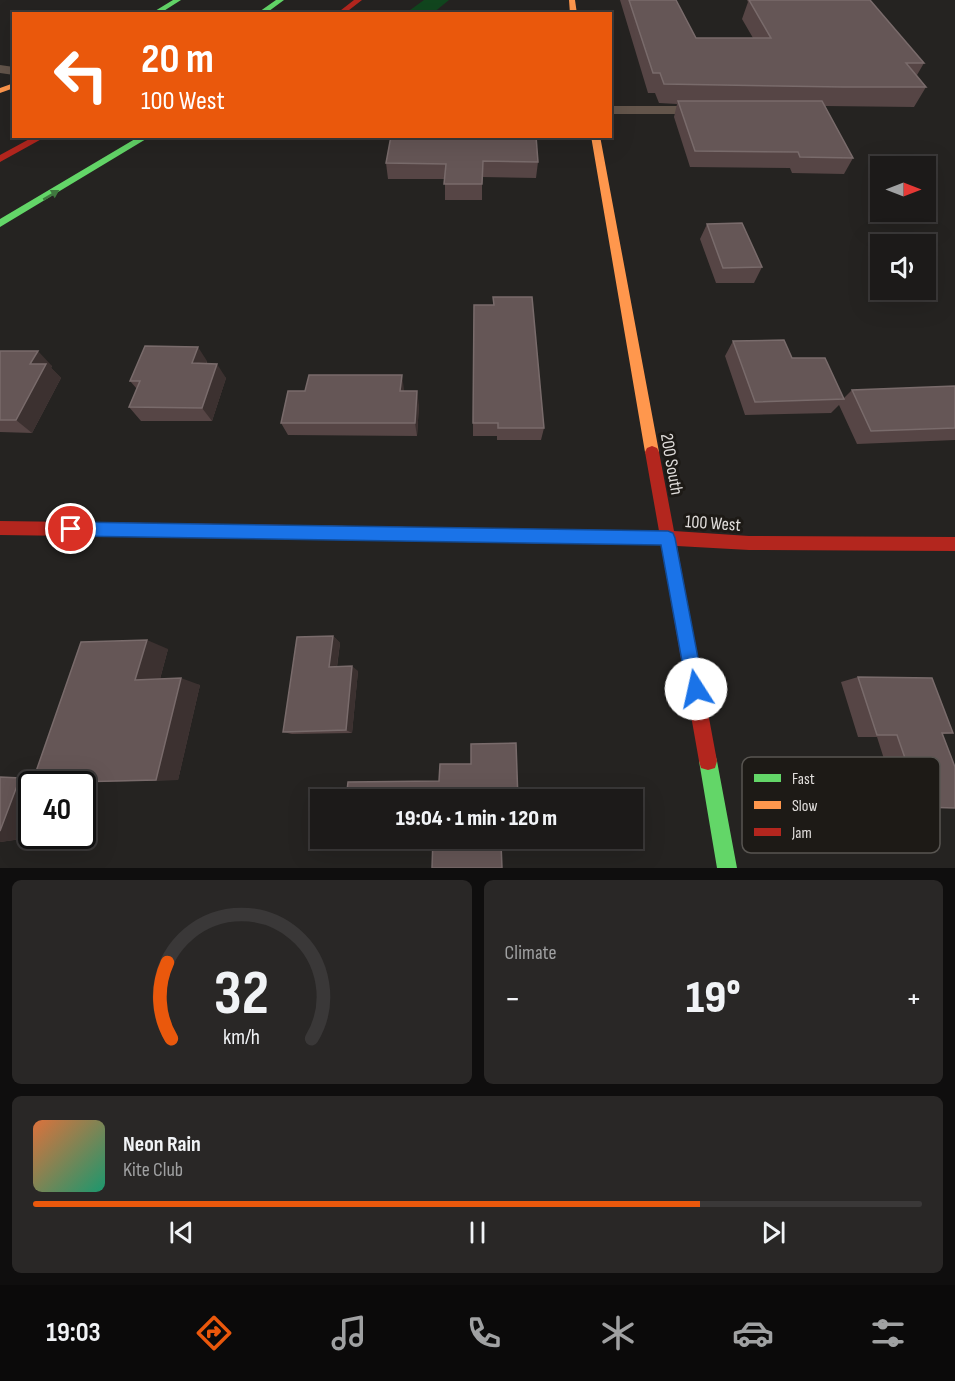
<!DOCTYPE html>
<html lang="en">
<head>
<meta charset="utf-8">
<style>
  body { margin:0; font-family:"Sofia Sans Condensed",sans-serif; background:#292726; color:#f1f3f6; height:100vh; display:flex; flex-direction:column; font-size:22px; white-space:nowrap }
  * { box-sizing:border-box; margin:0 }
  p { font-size:20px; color:#a0a1a2 }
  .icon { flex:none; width:33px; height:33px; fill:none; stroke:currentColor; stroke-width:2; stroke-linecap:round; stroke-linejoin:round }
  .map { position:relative; height:868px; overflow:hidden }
  .side { display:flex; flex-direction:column; gap:12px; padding:12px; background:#0f0e0e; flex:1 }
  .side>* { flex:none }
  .guide { position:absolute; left:12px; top:12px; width:600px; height:126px; border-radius:0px; box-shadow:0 6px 24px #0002,0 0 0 2px #3a3838; background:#ea580c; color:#fff; overflow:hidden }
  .needle { width:39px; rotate:90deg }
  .fabs { position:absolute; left:870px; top:156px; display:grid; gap:12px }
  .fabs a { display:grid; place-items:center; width:66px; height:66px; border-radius:0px; background:#1c1a19; box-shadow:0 6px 24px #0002,0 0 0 2px #3a3838; font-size:30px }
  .speed { position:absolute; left:18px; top:771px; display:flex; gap:12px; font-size:30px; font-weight:700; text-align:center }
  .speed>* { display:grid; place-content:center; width:78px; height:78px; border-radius:50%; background:#1c1a19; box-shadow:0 6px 24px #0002,0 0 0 2px #3a3838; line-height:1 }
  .speed .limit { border:3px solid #111; border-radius:9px; background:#fff; color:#111 }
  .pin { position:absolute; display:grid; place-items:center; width:51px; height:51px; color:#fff; margin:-26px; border:3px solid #fff; border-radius:50%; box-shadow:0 2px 6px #0007 }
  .me { position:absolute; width:66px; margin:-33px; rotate:350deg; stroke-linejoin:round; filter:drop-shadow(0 0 4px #0008) }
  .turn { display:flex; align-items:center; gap:21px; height:126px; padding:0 30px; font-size:27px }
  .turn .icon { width:78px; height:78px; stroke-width:2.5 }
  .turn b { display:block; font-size:42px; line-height:51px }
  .big { font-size:45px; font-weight:800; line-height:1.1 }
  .side .widget { flex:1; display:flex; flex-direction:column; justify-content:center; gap:9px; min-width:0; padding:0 21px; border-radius:9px; background:#292726 }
  .side .dial { align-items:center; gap:0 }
  .dial svg { height:156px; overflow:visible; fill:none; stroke:#3a3838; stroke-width:7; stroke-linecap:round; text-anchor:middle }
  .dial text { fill:#f1f3f6; stroke:none }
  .song { display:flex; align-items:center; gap:18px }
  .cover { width:72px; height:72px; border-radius:9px; background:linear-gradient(135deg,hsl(20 70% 55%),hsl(160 70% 35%)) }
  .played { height:6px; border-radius:3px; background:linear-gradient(90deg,#ea580c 75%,#3a3838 75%) }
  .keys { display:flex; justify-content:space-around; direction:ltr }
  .heat { display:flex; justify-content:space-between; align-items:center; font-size:33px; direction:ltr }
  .side .tiles { flex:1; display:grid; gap:12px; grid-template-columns:1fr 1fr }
  .widget:last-child { grid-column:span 2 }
  .trip { position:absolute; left:310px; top:789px; width:333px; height:60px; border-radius:0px; background:#1c1a19; box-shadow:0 6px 24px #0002,0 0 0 2px #3a3838; font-weight:800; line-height:60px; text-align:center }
  .menu { display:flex; height:96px; justify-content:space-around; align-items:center; background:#0b0a0a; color:#a0a1a2 }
  .menu .icon { width:42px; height:42px }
  .menu .active { color:#ea580c }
  .menu b { font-size:27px; color:#f1f3f6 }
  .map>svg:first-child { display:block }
</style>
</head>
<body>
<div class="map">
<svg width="955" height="868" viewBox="0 0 955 868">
  <rect width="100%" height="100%" fill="#252321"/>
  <path fill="#11461e" d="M424,0H449L433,13H406Z"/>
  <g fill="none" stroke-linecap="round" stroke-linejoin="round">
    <path fill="#63554b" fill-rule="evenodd" d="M0,65L14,67V75L0,73Z
      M610,106H702L709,110L702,114H610Z"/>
    <path fill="#63d668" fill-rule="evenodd" d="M173,0H181L159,14H150Z
      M276,0H284L265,14H256Z
      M140,136H151L0,227V219Z
      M708,752L715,754L717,761L737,868H717L699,761L701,754Z"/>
    <path fill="#ff974d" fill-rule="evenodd" d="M569,0H575L577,14H570Z
      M14,83V88L0,93V88Z
      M591,136H600L659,452L657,456L652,458L647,456L645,452Z
      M288,525L586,530L591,532L594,537L591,542L586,544L288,539L283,537L281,532L283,527Z"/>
    <path fill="#b3261e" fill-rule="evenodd" d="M354,0H362L344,14H336Z
      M35,136H47L0,162V155Z
      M652,446L657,448L659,452L674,531L749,536L955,537V551L749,550L677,546L717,761L715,768L708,770L701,768L699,761L661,545L586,544L581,542L578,537L581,532L586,530L659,531L645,452L647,448Z
      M0,521L288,525L293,527L295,532L293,537L288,539L0,535Z"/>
  </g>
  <path fill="#564545" d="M620,0H676L696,38H753L742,19L748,2L747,0H870L924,63L917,75L926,87L914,107L825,106L853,158L844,174L792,173L790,168L690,167L674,117L677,104L659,103L655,93H648Z
    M351,136H387L386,138H351Z
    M391,136L538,162L536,178L482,177V200H445V179H388L386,163Z
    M707,224L762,267L754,283H716L700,239Z
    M493,305L544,428L541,440H497V436H473V423Z
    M733,341L792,358L844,398L852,390L955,386V440L857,444L839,405L831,413L745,415L725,356Z
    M0,351L52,366L51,368L61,378L32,433L0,432Z
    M207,361V363L226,378L212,421H141L129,407L137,389L130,381Z
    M404,389V391L419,405L417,436L288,435L281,423Z
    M333,636L340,643L337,667L358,671L352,733L292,734L283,732Z
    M168,649L160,679L200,685L178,780L41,783L32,784V810L21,839L0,842V777L34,778Z
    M858,677L953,733L943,734L922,807L899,806L877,737H858L841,682Z"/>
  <path fill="#3c3130" d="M198,347L207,361L202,377L192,363Z
    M38,351L52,366L51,368L61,378L32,433L16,420L30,364Z
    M217,364L226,378L212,421L202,408Z
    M402,375L404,389L403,405L400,391Z
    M417,391L419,405L417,436L415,423Z
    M333,636L340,643L336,672L329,667Z
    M147,640L168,649L158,686L135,680Z
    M352,666L358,671L352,733L346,730Z
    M181,678L200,685L178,780H156Z
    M20,778H43L40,784H32V810L21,839L0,842V831Z"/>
  <path fill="#655656" stroke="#796b6b" stroke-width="1.5" d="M629,0H676L696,38H771L749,0H870L924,63H906L926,87H843L664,84L660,73H653Z
    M678,101H822L853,158L800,157L798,152L695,151Z
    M391,136H536L538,162L483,161L482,184H444L446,164L386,163Z
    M742,223L762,267L723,268L707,224Z
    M493,297H532L544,428H498V423H473L474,305H494Z
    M784,340L792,358H825L844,399L755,402L733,341Z
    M145,346L198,347L192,363L217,364L202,408L129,407L140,381H130Z
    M0,351H38L30,364H46L16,420H0Z
    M309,375H402L400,391H417L415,423H281L288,391H305Z
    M955,386V428L871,431L852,390Z
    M333,636L329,667L352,666L346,730L283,732L297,637Z
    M147,640L135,680L181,678L156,780L32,783L81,642Z
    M858,677L932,678L953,733H942L955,767V808L922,807L897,735H877Z
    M516,743L518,800H346L348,782L439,781L440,764H471V744Z
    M0,777L20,778L0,831Z
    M433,838H520V843H501L502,868H432Z"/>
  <defs><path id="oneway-solid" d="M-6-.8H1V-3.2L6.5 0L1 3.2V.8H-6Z" transform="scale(1.5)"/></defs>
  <use fill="#40783f" href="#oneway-solid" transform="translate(51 195) rotate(-31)"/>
  <path fill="#1a73e8" stroke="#114b97" stroke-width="1.5" d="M71,522L668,531L673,533L675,538L704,689L702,696L696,698L689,696L687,689L661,545L71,536L66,534L63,529L66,524Z"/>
  <g text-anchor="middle" stroke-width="6" stroke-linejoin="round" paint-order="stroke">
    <g font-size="18" fill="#e1dedc" stroke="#1d1a16">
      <text transform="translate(672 464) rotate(80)" y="6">200 South</text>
      <text transform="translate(713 523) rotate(4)" y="6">100 West</text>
    </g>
  </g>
  <rect x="742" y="757" width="198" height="96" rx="9" fill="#1d1a16" stroke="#585551" stroke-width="1.5"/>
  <rect x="754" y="774" width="27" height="8" fill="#63d668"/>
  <rect x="754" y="801" width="27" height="8" fill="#ff974d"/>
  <rect x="754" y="828" width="27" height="8" fill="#b3261e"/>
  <g font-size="16" fill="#e1dedc">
    <text x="792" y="784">Fast</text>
    <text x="792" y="811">Slow</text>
    <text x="792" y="838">Jam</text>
  </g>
</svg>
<div class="fabs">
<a><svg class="needle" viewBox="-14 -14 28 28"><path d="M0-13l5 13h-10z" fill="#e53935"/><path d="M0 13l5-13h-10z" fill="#a0a1a2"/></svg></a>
<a><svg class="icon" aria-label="sound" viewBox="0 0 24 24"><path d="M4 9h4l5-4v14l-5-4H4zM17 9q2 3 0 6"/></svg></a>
</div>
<div class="speed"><div class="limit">40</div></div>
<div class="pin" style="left:71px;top:529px;background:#d93025"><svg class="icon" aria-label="arrive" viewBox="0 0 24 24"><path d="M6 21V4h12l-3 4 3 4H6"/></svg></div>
<svg class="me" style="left:696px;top:689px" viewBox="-20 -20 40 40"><circle r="19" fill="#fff"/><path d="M0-13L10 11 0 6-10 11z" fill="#1a73e8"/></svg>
<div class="trip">19:04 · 1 min · 120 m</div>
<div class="guide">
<div class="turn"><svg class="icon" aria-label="left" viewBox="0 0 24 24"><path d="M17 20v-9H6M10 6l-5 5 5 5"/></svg><div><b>20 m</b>100 West</div></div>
</div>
</div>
<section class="side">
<div class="tiles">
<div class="widget dial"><svg viewBox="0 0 100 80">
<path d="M14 69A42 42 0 1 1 86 69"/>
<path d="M14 69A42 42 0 0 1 12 30" stroke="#ea580c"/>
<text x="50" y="56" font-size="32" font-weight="700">32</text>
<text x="50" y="72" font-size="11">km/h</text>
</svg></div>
<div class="widget"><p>Climate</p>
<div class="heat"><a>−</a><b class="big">19°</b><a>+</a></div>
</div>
<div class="widget">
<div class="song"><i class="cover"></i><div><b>Neon Rain</b><p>Kite Club</p></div></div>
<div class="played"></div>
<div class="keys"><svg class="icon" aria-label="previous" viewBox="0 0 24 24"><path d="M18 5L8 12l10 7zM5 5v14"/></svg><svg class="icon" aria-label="pause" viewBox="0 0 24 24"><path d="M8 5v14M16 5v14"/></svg><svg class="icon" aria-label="next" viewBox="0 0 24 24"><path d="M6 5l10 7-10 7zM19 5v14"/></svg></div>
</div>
</div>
</section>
<nav class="menu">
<b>19:03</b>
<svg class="icon active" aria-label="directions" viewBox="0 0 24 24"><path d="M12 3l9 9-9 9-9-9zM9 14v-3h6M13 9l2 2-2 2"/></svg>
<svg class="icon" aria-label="music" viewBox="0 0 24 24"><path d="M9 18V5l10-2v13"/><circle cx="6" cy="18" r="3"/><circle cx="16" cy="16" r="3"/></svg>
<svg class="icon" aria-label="phone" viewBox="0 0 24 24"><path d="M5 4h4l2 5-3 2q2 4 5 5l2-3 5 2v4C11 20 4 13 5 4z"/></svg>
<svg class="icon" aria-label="climate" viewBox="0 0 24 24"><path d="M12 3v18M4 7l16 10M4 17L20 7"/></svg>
<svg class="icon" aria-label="car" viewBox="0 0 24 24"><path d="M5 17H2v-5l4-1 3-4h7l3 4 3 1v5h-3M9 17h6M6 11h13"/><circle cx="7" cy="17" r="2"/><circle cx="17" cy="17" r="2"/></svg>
<svg class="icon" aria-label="filters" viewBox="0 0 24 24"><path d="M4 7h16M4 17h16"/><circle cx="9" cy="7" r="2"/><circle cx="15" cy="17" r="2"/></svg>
</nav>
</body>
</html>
